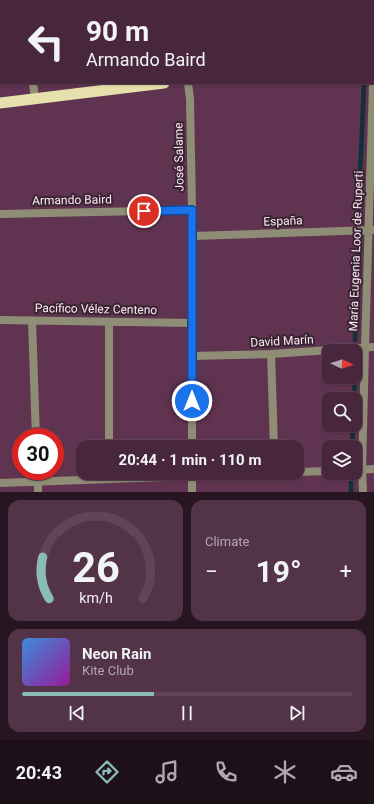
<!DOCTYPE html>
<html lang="en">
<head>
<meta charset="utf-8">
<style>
  body { margin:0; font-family:Roboto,sans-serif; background:#523348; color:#f1f3f6; height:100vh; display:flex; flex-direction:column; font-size:15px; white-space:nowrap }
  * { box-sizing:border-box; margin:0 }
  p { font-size:13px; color:#b1a5b0 }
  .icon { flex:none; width:22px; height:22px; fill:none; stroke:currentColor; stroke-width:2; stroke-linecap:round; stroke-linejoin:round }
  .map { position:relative; height:492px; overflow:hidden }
  .sheet { display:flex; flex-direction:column; gap:8px; padding:8px; background:#281522; flex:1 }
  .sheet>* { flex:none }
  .hud { position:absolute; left:0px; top:0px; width:374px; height:84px; box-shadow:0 1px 3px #0004,0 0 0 1px #604457; background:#48273d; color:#f1f3f6; overflow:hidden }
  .needle { width:26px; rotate:94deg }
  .buttons { position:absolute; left:322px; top:344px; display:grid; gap:8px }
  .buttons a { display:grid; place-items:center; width:40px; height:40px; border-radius:8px; background:#48273d; box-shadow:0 1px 3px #0004,0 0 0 1px #604457; font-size:20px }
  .speed { position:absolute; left:12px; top:428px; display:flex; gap:8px; font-size:20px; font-weight:700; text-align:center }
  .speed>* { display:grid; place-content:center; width:52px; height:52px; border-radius:50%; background:#48273d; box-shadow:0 1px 3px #0004,0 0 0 1px #604457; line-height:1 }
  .speed .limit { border:6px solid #d22; background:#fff; color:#111 }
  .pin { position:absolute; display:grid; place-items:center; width:34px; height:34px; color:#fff; margin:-17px; border:2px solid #fff; border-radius:50%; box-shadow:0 1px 4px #0007 }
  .me { position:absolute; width:44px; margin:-22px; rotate:0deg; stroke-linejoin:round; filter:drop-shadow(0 0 3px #0008) }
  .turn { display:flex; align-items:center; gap:14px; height:84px; padding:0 20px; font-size:18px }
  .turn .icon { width:52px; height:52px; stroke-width:2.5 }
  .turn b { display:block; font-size:28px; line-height:34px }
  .big { font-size:30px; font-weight:700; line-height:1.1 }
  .sheet .tile { flex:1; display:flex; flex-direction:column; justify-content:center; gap:6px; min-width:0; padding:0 14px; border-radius:12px; background:#523348 }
  .sheet .dial { align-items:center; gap:0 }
  .dial svg { height:104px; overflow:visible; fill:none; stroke:#604457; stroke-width:7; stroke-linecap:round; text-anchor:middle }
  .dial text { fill:#f1f3f6; stroke:none }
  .song { display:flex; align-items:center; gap:12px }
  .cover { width:48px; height:48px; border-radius:6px; background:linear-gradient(135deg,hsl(210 70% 55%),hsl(300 70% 35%)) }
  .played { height:4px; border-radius:2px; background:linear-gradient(90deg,#8bbbb9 40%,#604457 40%) }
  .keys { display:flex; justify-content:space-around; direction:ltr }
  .heat { display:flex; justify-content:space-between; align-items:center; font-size:22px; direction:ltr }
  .sheet .tiles { flex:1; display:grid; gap:8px; grid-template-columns:1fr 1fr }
  .tile:last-child { grid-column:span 2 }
  .trip { position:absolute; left:76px; top:440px; width:228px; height:40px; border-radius:12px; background:#48273d; box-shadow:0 1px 3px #0004,0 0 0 1px #604457; font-weight:700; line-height:40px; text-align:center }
  .tab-bar { display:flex; height:64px; justify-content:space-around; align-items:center; background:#1d1018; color:#b1a5b0 }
  .tab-bar .icon { width:28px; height:28px }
  .tab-bar .on { color:#8bbbb9 }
  .tab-bar b { font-size:18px; color:#f1f3f6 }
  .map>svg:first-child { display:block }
</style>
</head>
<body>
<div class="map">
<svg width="374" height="492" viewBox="0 0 374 492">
  <rect width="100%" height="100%" fill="#603451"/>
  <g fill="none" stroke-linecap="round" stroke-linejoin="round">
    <path stroke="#11303a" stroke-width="4.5" d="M369,1L370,0
      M358,224L364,83
      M355,340L359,242
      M355,368V356
      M354,399L355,377
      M352,447L353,425
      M351,480V492"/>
    <path stroke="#908d76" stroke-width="8" d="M25,0V1
      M187,0L188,1
      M373,64L374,47
      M33,83L35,99
      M188,83L190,99L192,210V447
      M0,214L192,210
      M192,236L373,230
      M0,320L192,323
      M32,321L36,437
      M109,322V447
      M271,354L274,447
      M192,356L271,354L374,347
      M355,470L374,469
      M38,471V492
      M297,472L329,471
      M0,483L273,473
      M192,492V473
      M363,492L362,470L365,348L373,83"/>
    <path stroke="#e6e0ac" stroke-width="11" d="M373,65L374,64
      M0,103L164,83"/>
  </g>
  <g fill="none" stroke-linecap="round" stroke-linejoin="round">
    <g stroke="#114b97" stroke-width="10">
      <path id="route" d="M144,211L192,210V401"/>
    </g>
    <use href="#route" stroke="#1a73e8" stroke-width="7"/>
  </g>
  <g text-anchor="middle" stroke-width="4" stroke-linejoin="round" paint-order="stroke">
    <g font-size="12" fill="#fde7f4" stroke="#392431">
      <text transform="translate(179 157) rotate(-91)" y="4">José Salame</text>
      <text transform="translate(72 200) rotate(-1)" y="4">Armando Baird</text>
      <text transform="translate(283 221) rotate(-2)" y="4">España</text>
      <text transform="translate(356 251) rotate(-88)" y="4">María Eugenia Loor de Ruperti</text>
      <text transform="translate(96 309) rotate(1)" y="4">Pacífico Vélez Centeno</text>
      <text transform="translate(282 341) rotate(-3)" y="4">David Marín</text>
    </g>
  </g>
</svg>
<div class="buttons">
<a><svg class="needle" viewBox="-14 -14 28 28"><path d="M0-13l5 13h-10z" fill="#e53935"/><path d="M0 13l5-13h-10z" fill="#b1a5b0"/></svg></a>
<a><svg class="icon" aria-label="search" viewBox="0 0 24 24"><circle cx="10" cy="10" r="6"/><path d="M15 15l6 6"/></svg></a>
<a><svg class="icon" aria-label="layers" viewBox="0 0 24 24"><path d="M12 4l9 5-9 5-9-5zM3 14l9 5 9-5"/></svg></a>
</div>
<div class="speed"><div class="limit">30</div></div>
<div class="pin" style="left:144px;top:211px;background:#d93025"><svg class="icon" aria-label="arrive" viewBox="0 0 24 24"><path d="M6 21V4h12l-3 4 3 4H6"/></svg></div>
<svg class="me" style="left:192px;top:401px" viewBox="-20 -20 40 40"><circle r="17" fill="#1a73e8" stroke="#fff" stroke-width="3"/><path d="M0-11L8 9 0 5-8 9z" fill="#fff"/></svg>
<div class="trip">20:44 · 1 min · 110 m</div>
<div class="hud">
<div class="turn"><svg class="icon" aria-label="left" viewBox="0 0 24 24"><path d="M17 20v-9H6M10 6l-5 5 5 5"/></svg><div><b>90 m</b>Armando Baird</div></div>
</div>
</div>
<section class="sheet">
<div class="tiles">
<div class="tile dial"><svg viewBox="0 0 100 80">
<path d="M14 69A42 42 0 1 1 86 69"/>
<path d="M14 69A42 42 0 0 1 9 37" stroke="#8bbbb9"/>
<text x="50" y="56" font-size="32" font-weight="700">26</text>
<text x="50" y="72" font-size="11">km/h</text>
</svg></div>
<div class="tile"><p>Climate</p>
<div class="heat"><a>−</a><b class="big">19°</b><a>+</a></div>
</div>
<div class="tile">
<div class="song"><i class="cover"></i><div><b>Neon Rain</b><p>Kite Club</p></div></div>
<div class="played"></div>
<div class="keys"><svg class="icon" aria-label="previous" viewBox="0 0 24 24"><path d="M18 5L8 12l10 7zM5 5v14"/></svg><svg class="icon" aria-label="pause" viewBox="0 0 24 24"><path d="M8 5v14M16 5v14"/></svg><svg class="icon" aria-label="next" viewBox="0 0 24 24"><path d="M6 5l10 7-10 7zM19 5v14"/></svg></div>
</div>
</div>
</section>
<nav class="tab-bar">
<b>20:43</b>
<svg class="icon on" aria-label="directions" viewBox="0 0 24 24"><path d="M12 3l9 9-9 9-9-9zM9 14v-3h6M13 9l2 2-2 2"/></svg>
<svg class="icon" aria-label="music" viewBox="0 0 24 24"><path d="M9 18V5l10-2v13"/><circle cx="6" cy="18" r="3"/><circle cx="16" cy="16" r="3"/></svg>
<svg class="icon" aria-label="phone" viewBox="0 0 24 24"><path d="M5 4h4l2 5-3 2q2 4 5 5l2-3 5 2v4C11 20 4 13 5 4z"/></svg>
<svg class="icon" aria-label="climate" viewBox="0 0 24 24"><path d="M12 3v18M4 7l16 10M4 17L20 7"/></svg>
<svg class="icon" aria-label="car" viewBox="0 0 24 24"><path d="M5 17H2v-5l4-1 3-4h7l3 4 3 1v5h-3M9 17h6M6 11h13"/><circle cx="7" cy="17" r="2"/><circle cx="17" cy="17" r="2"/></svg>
</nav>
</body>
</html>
